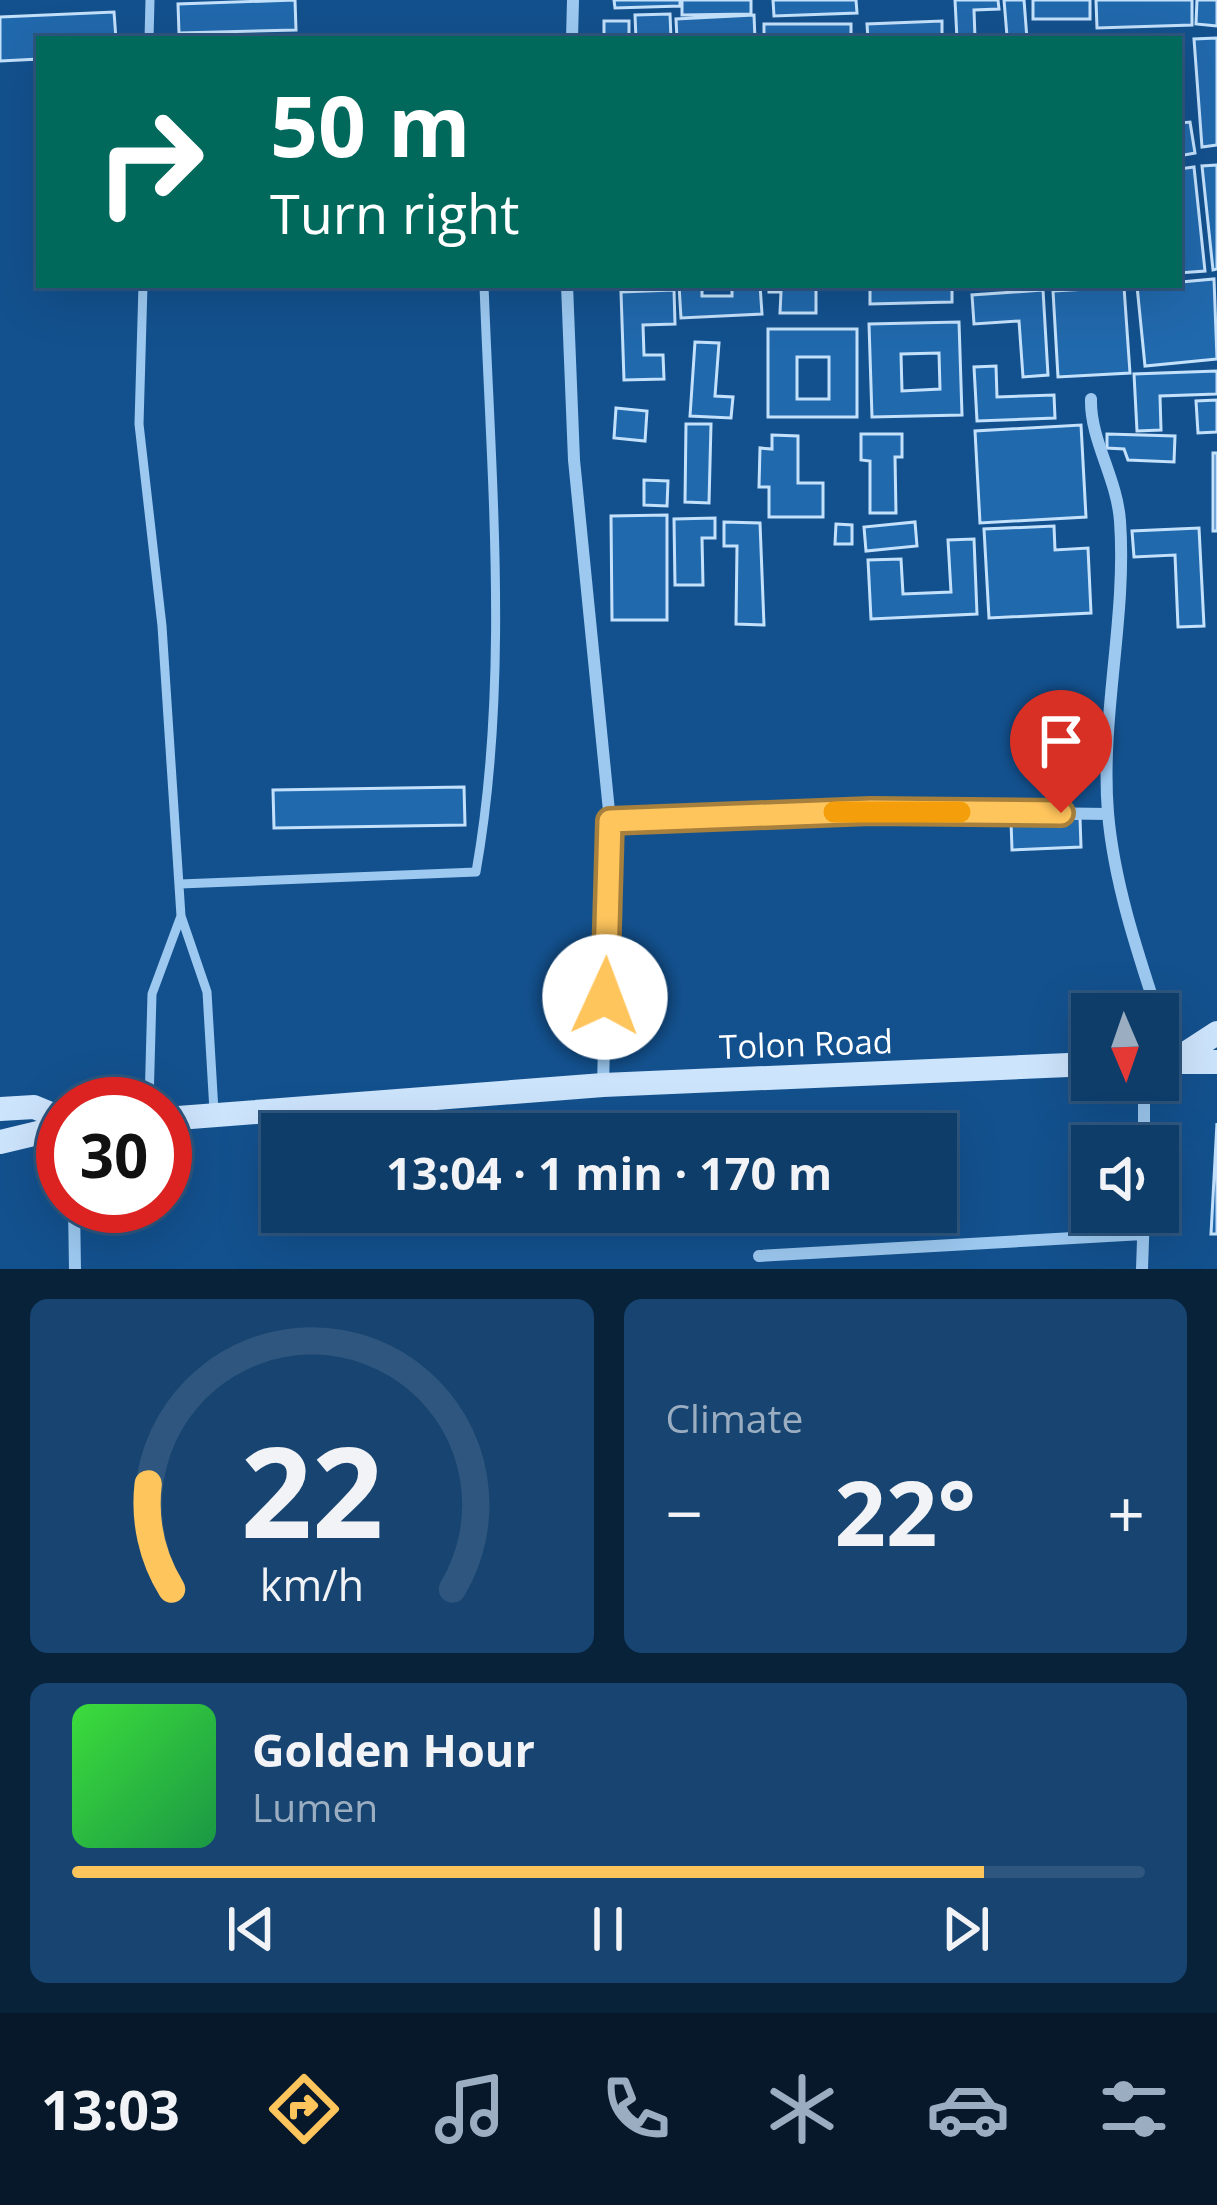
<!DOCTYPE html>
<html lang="en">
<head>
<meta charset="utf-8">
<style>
  body { margin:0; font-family:"Open Sans",sans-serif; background:#174470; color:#f1f3f6; height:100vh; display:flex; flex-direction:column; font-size:45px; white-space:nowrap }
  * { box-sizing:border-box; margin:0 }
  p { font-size:39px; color:#9baec1 }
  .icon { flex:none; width:66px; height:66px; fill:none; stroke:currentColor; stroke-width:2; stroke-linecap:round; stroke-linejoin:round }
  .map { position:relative; height:1269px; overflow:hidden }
  .sheet { display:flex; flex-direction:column; gap:30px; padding:30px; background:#08223a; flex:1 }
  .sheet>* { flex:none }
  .hud { position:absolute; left:36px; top:36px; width:1146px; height:252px; border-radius:0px; box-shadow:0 12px 48px #0002,0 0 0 3px #2e567e; background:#00695c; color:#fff; overflow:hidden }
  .needle { width:78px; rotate:178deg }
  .buttons { position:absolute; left:1071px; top:993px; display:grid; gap:24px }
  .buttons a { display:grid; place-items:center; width:108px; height:108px; border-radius:0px; background:#0e3d6a; box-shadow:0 12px 48px #0002,0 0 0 3px #2e567e; font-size:60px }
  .speed { position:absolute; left:36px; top:1077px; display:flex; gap:24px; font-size:60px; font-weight:700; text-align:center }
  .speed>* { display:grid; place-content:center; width:156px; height:156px; border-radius:50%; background:#0e3d6a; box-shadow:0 12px 48px #0002,0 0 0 3px #2e567e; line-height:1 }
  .speed .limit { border:18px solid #d22; background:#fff; color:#111 }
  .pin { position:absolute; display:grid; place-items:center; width:102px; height:102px; color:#fff; margin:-123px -51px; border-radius:50% 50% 50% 0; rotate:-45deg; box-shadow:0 0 12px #0007 }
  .pin .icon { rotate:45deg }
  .me { position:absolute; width:132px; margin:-66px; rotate:2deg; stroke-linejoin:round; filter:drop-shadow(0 0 9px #0008) }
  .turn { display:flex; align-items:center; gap:42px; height:252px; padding:0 36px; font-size:54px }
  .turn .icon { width:156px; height:156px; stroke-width:2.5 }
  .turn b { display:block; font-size:84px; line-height:102px }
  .big { font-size:90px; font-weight:700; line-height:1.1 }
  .sheet .tile { flex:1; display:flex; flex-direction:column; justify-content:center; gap:18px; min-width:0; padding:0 42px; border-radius:18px; background:#174470 }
  .sheet .dial { align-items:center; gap:0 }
  .dial svg { height:312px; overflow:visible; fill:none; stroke:#2e567e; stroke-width:7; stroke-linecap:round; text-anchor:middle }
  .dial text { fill:#f1f3f6; stroke:none }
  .song { display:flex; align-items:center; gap:36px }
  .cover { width:144px; height:144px; border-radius:18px; background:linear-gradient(135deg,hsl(120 70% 55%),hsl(140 70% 35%)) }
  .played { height:12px; border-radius:6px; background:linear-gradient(90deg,#ffc55d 85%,#2e567e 85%) }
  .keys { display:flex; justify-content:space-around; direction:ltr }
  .heat { display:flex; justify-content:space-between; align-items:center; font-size:66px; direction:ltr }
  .sheet .tiles { flex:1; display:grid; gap:30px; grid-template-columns:1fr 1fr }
  .tile:last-child { grid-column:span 2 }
  .trip { position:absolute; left:261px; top:1113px; width:696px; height:120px; border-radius:0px; background:#0e3d6a; box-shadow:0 12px 48px #0002,0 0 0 3px #2e567e; font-weight:700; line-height:120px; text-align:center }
  .tabs { display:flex; height:192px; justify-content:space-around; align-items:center; background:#06182a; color:#9baec1 }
  .tabs .icon { width:84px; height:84px }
  .tabs .current { color:#ffc55d }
  .tabs b { font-size:54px; color:#f1f3f6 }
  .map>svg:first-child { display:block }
</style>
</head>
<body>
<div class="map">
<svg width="1217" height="1269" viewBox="0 0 1217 1269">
  <rect width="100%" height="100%" fill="#13518e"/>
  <path fill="#2169ad" stroke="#c4e1fc" stroke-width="3" fill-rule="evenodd" d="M295,0L296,30L179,33L178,4Z
    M614,0H680V6L615,8Z
    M682,0H751V14L682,15Z
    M773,0H856L857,13L774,16Z
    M955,0H998L999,9L974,10L975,38L1007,36L1004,0H1024L1027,39H957Z
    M1033,0H1090V19H1033Z
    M1096,0H1192V25L1097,28Z
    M1197,0H1217V26L1196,24Z
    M114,12L116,39H39V59L0,61V17Z
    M670,14L671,39H636L635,15Z
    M754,15L755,39H677L676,19Z
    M604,21H629V39H604Z
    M942,21V39H868L867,24Z
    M764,24H851V39H764Z
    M1217,38V145L1202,147L1194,39Z
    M1190,122L1195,153L1179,156V123Z
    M1217,165V269L1213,270L1202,166Z
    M1194,167L1205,271L1179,273V169Z
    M1214,279L1217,359L1145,366L1137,286Z
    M679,285H702V296H732V285H760L762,314L681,318Z
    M769,285H816V313H780L781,292H769Z
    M870,285H962V287H952V302L870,304Z
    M1124,287L1130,373L1058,377L1053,291Z
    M674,290L675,324L643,325L644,355H663L664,379L624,380L621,292Z
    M1043,290L1048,375L1023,377L1019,321L974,324L972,295Z
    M959,322L962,415L872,417L869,324ZM939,353L940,389L902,391L901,354Z
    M768,329H857V417H768ZM797,357H829V399H797Z
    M695,342L719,343L715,396L733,397L731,418L690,416Z
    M996,366L997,397L1054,395L1055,418L977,421L974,367Z
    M1217,371V394L1160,396L1161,430L1137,431L1134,374Z
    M1217,400V432L1198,433L1196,401Z
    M616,408L647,411L645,441L614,438Z
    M686,424H711L709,503L685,502Z
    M1081,425L1086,517L980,523L975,431Z
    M861,434H902V457H895L896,513H870V461L861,460Z
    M1107,434L1175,436L1174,462L1128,460L1124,449L1107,448Z
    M772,435L798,436V483H823V517H769V487H759L760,448L772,449Z
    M1213,453H1217V531H1213Z
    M644,480L668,481L667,506L644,505Z
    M667,515V620H612L611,516Z
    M715,518V538H702L703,585H675L674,519Z
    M724,522L760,523L764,625L736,624L737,546H724Z
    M915,522L917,546L866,551L864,527Z
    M836,524L852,525V544H835Z
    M1054,526L1055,550L1088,548L1091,613L989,618L984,529Z
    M1199,528L1204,626L1178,627L1175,555L1134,557L1132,531Z
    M974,539L977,614L871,619L868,560L901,559L903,594L951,592L948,540Z
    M1099,744L1100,765L1032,769L1031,749Z
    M464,787L465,825L274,828L273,790Z
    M1080,818L1081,847L1012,850L1011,821Z
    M1217,1123V1234H1211Z"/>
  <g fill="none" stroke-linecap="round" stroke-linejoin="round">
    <path stroke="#9dc9f1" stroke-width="9" d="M149,39L150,0
      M143,285L139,424L162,626L181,916L207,992L214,1111
      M180,884L476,872C510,680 491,479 484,285
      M149,1104L152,994L181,916"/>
    <path stroke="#9dc9f1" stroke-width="12" d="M572,39L573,0
      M567,285L574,460L610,821L603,1085
      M1091,399C1090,440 1117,478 1120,521C1127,618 1100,717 1108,813C1115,896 1148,982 1173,1061
      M610,821L871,811L1108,814
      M1144,1146V1080
      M74,1206L75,1269
      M759,1256L1143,1234
      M1142,1269L1144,1212"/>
    <path stroke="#cce4fc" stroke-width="24" d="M1174,1061L1217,1033
      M1158,1062H1217
      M0,1109L34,1107L63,1119
      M165,1119L603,1085L1092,1064
      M0,1142L63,1127"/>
  </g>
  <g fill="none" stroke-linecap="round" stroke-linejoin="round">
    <g stroke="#a6803c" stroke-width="30">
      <path id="route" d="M605,997L610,821L871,811L1061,813"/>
    </g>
    <use href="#route" stroke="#ffc55d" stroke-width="21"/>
    <path stroke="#f59e0b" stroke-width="21" d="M834,812H960"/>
  </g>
  <g text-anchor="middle" stroke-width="12" stroke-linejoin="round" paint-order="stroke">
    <g font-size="33" fill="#fff" stroke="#13518e">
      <text transform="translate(806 1044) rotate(-2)" y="12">Tolon Road</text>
    </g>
  </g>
</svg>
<div class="buttons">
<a><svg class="needle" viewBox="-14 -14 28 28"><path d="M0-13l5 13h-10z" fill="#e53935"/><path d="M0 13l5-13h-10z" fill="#9baec1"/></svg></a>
<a><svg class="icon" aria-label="sound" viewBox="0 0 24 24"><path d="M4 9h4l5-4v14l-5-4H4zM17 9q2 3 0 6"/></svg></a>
</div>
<div class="speed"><div class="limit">30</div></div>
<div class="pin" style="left:1061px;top:813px;background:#d93025"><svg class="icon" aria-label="arrive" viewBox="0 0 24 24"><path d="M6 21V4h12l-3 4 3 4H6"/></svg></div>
<svg class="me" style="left:605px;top:997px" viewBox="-20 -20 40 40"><circle r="19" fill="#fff"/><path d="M0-13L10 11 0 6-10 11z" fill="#ffc55d"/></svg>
<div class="trip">13:04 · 1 min · 170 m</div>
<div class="hud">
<div class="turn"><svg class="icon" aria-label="right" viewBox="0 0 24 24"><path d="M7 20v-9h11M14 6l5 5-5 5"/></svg><div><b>50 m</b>Turn right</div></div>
</div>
</div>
<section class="sheet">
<div class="tiles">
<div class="tile dial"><svg viewBox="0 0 100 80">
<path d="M14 69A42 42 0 1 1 86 69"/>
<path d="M14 69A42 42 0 0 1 8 42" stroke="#ffc55d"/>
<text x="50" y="56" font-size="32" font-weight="700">22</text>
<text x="50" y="72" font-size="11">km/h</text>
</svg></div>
<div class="tile"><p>Climate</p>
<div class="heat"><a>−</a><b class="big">22°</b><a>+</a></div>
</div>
<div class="tile">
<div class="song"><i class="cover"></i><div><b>Golden Hour</b><p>Lumen</p></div></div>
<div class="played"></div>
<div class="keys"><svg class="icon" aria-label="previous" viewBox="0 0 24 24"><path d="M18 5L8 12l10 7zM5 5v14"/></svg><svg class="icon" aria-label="pause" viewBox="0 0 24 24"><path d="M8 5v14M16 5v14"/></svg><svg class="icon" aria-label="next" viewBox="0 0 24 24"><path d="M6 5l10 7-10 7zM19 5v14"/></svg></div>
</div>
</div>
</section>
<nav class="tabs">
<b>13:03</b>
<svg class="icon current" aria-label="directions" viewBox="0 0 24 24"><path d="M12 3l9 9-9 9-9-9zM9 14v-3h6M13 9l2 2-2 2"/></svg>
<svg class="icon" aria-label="music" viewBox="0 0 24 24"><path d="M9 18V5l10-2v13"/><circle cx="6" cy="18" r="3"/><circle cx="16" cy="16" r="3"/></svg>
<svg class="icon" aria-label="phone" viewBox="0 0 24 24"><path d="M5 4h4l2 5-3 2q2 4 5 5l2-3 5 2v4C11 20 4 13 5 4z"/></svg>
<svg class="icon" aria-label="climate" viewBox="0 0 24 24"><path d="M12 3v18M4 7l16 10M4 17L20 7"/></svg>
<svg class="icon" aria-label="car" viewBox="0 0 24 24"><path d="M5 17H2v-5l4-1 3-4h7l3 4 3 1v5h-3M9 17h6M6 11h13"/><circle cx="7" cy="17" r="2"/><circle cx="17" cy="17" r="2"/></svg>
<svg class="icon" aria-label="filters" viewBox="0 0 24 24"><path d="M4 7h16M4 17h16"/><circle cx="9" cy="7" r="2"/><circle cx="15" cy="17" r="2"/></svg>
</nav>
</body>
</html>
